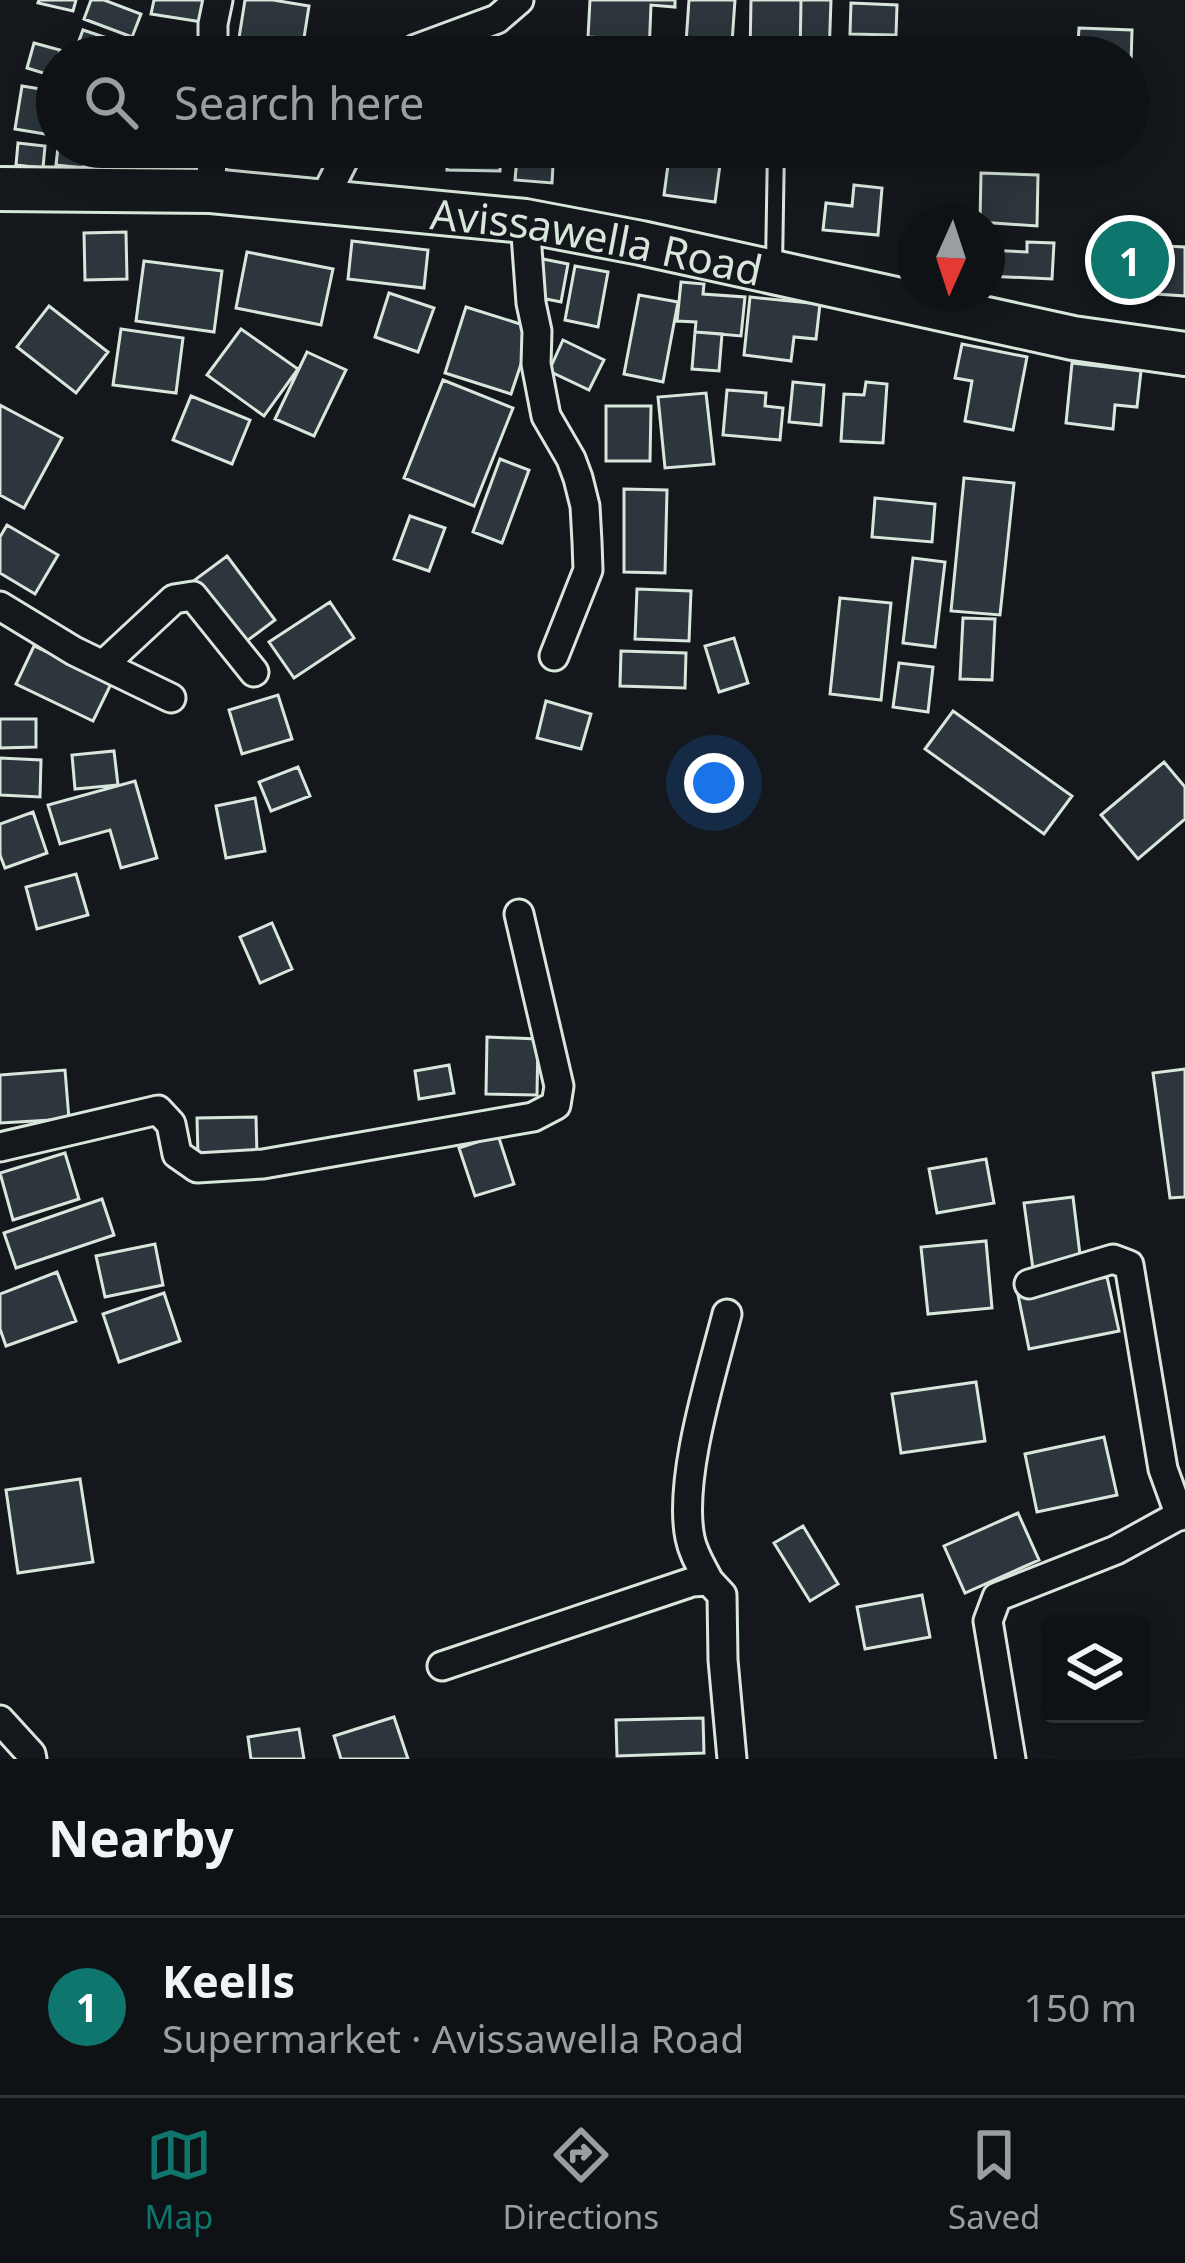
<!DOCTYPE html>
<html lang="en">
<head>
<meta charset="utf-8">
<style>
	:root { --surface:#0f1215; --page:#181b1e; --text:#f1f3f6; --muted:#9b9ea0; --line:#2f3234; --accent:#0f766e }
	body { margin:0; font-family:"Noto Sans",sans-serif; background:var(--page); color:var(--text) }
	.controls { position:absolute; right:36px; bottom:36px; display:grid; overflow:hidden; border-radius:12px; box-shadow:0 6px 30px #0003 }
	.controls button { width:108px; height:108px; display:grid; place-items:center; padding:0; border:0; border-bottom:3px solid var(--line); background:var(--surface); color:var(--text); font:60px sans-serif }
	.compass { position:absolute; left:897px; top:204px; width:108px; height:108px; border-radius:50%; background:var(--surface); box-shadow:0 6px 30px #0003; rotate:183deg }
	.you { position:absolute; left:714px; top:783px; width:42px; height:42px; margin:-30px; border:9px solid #fff; border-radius:50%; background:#1a73e8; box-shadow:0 0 0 18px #1a73e833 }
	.badge { display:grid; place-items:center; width:78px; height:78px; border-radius:50%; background:var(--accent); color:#fff; font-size:39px; font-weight:700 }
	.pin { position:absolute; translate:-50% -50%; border:6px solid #fff; box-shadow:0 3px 12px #0006 }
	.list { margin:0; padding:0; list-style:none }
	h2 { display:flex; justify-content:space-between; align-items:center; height:156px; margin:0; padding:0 48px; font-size:51px }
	h2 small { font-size:39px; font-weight:400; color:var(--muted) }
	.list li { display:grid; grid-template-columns:78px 1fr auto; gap:36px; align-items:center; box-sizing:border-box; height:180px; padding:0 48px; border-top:3px solid var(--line) }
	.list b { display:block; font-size:45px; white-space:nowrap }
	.list p { margin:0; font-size:39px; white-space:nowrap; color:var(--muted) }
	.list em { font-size:39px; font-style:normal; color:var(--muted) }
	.icon { flex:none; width:66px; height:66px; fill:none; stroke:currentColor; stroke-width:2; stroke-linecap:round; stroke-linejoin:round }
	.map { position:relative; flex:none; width:1185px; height:1759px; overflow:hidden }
	.search { position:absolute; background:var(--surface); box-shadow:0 6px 30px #0003; left:36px; right:36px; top:36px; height:132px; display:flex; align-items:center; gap:30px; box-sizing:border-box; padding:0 42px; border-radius:66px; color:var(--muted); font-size:45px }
	.sheet { height:336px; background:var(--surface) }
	nav { display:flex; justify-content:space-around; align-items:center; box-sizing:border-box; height:168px; border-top:3px solid var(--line); background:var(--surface); font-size:33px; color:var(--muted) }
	nav a { display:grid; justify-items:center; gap:6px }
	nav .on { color:var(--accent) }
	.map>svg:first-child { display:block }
	.building { fill:#2c363c; stroke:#d8e6dc; stroke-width:3 }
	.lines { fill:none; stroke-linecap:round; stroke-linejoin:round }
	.lane-casing { stroke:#d8e6dc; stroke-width:20 }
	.street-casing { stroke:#d8e6dc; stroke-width:33 }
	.primary-casing { stroke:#d8e6dc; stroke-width:48 }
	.lane { stroke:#14181c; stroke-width:14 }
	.street { stroke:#14181c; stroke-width:27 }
	.primary { stroke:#14181c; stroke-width:42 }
	.labels { text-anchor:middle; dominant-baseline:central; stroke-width:9; stroke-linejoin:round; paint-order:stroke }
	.street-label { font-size:42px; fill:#d8e6dc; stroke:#14181c }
</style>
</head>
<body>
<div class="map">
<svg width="1185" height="1759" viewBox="0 0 1185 1759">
	<rect width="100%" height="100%" fill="#14181c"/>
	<!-- building -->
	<path class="building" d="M39 0H76L73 11 38 3Z
		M91 0H104L141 14 132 37 84 19Z
		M154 0H205L202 22 151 14Z
		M245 0H273L309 6 301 57H236Z
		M590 0H675V7L651 5 649 54 620 52 621 39 588 37Z
		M689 0H735L731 57H685Z
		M751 0H801L800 57H750Z
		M801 0H831L829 57H800Z
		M851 3 897 5 896 35 850 34Z
		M1079 28 1132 30 1131 64H1128V57H1077Z
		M83 30 125 44 120 57H73Z
		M34 43 60 50 53 76 27 68Z
		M829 46 868 48 867 57H829Z
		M22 86 53 91 45 134 15 129Z
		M18 143 45 146 43 168 16 165Z
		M58 147H86L84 168 56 165Z
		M154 147H195L193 158 153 149Z
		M372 147H438L437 166 372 163Z
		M448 147H501L500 171 447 170Z
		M518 147H554L552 183 515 180Z
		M732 147H761V157L732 156Z
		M670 150 721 157 715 202 664 195Z
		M981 173 1038 175 1037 226 980 222Z
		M854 185 882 188 878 235 823 230 826 203 852 206Z
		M126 232 127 279 85 280 84 233Z
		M352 241 428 250 424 288 348 279Z
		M1101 241 1146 245 1142 290 1099 287Z
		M1027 242 1054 243 1052 279 987 276V250L1027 252Z
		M1146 245 1185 247V296L1142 293Z
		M247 252 333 269 321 325 236 308Z
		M543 259 568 264 561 302 536 297Z
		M144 261 222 271 214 332 136 321Z
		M575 266 608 272 598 327 565 320Z
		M681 282 704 284 703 294 745 297 741 336 695 332 696 322 677 321Z
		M389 293 434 308 418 352 375 337Z
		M639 295 678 302 663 382 624 374Z
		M750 297 820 304 816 339 794 337 791 361 744 355Z
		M49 306 108 352 76 393 17 347Z
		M466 307 533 328 511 394 445 373Z
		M121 329 183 338 176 393 113 385Z
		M241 329 298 369 264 416 207 375Z
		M695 332 722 334 719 371 692 369Z
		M563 340 604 360 589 390 549 371Z
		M962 344 1027 357 1013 430 965 421 972 381 955 378Z
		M307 352 346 370 314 436 275 419Z
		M1072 363 1141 371 1137 407 1115 405 1113 429 1066 423Z
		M443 380 513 408 474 506 404 478Z
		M793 382 824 385 821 425 789 422Z
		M866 382 887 384 883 443 841 441 844 394 864 395Z
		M727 390 766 393 765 406 783 408 780 440 723 435Z
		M706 393 714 464 665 468 658 397Z
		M191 396 250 420 232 464 173 440Z
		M0 405 62 438 24 508 0 495Z
		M606 406H651L650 461H606Z
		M500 459 529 470 502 543 473 532Z
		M964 478 1014 483 1000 615 951 611Z
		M624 489 667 490 665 573 624 572Z
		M875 498 935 504 932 542 872 537Z
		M410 516 445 528 429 571 394 559Z
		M7 525 58 555 35 594 0 573V537Z
		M227 556 275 620 240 646 192 582Z
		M913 558 945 562 935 647 903 643Z
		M637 589 691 591 689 641 635 639Z
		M840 598 891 603 881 700 830 694Z
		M330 602 354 638 294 678 269 642Z
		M963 618 995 619 992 680 960 679Z
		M734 638 748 683 719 692 705 646Z
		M34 646 112 682 93 721 16 684Z
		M621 651 686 653 685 688 620 686Z
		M899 663 933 667 928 712 893 707Z
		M278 695 292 739 242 754 229 710Z
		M546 701 591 714 581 749 537 738Z
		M953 711 1072 796 1044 834 925 749Z
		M0 719H36V747L0 748Z
		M114 751 118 785 75 789 72 755Z
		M0 758 41 760 40 797 0 795Z
		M1164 762 1185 787V819L1138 859 1101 815Z
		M298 767 310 796 271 811 259 782Z
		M135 781 157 858 121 868 110 830 60 844 48 805Z
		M255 798 265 851 226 858 216 806Z
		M33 812 47 853 5 868 0 855V824Z
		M76 874 88 915 37 929 26 887Z
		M272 923 292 969 260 983 240 937Z
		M487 1037 538 1039 537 1095 486 1094Z
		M449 1065 454 1093 419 1099 415 1071Z
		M1185 1069V1197L1170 1198 1153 1073Z
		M65 1070 69 1119 0 1123V1075Z
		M256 1117 257 1156H198L197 1118Z
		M498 1135 514 1184 475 1196 459 1148Z
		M65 1153 79 1199 13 1220 0 1173Z
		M986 1159 994 1203 937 1213 929 1169Z
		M1073 1197 1081 1263 1033 1269 1024 1203Z
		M102 1199 114 1235 16 1268 4 1233Z
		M986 1241 992 1308 928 1314 921 1247Z
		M155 1244 163 1285 105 1297 96 1256Z
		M57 1272 76 1321 6 1346 0 1329V1294Z
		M1107 1277 1119 1331 1029 1349 1018 1295Z
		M164 1293 180 1341 119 1362 103 1314Z
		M976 1382 985 1441 901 1453 892 1394Z
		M1104 1437 1117 1495 1037 1512 1025 1454Z
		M80 1479 93 1562 18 1573 6 1490Z
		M1018 1513 1039 1560 965 1593 944 1546Z
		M803 1526 838 1584 810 1601 774 1543Z
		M922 1595 930 1637 865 1649 857 1607Z
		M394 1717 408 1759H341L334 1736Z
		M703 1718 704 1753 617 1756 616 1720Z
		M299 1729 304 1759H251L248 1737Z"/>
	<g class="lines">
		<!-- lane casing -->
		<g class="lane-casing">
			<path id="lane" d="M774 266 776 147"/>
		</g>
		<!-- street casing -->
		<g class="street-casing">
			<path id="street" d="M213 57V24L218 0
				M406 57 416 49 497 19 519 0
				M211 191 212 147
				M323 201 350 147
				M525 221 531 303 537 331 536 364 546 416 571 459 578 478 585 506 587 542 588 570 554 656
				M0 606 74 651 171 698
				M103 665 174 599 193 596 254 672
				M0 1147 158 1110 171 1124 177 1154 197 1168 263 1164 533 1117 556 1105 559 1086 519 914
				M1029 1284 1113 1259 1129 1265 1163 1469 1180 1516
				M709 1581C702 1567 693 1554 690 1538 678 1479 712 1373 727 1314
				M442 1666 692 1582 709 1581 722 1595 723 1660 732 1759
				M0 1720 31 1754 32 1759
				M1011 1759 988 1621 997 1597 1116 1550 1185 1512"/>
		</g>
		<!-- primary casing -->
		<g class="primary-casing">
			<g id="primary">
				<path id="s1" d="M0 189 211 191 525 221 641 243 1073 338 1185 354"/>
			</g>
		</g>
		<!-- lane -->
		<use href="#lane" class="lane"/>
		<!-- street -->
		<use href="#street" class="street"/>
		<!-- primary -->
		<use href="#primary" class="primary"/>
	</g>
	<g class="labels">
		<!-- street labels -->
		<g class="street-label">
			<text stroke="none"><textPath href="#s1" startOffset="600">Avissawella Road</textPath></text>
		</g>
	</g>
</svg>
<div class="controls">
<button><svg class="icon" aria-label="layers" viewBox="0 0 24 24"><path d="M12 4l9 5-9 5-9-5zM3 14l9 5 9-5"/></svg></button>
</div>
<svg class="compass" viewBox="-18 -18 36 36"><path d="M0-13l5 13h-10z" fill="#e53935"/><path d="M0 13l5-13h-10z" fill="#9b9ea0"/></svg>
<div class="you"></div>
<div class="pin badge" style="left:1130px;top:260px">1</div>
<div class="search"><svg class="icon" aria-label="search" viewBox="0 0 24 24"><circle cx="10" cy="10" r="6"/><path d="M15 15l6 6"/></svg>Search here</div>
</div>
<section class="sheet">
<h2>Nearby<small></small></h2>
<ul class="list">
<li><span class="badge">1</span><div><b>Keells</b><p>Supermarket · Avissawella Road</p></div><em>150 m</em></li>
</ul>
</section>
<nav>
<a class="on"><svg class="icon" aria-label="map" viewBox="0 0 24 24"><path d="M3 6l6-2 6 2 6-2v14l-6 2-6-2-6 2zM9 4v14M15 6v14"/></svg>Map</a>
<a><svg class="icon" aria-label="directions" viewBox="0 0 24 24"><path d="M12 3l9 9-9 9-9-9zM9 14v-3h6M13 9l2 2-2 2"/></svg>Directions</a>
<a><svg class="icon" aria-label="saved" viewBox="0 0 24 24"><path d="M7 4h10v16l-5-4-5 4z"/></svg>Saved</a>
</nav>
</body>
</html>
